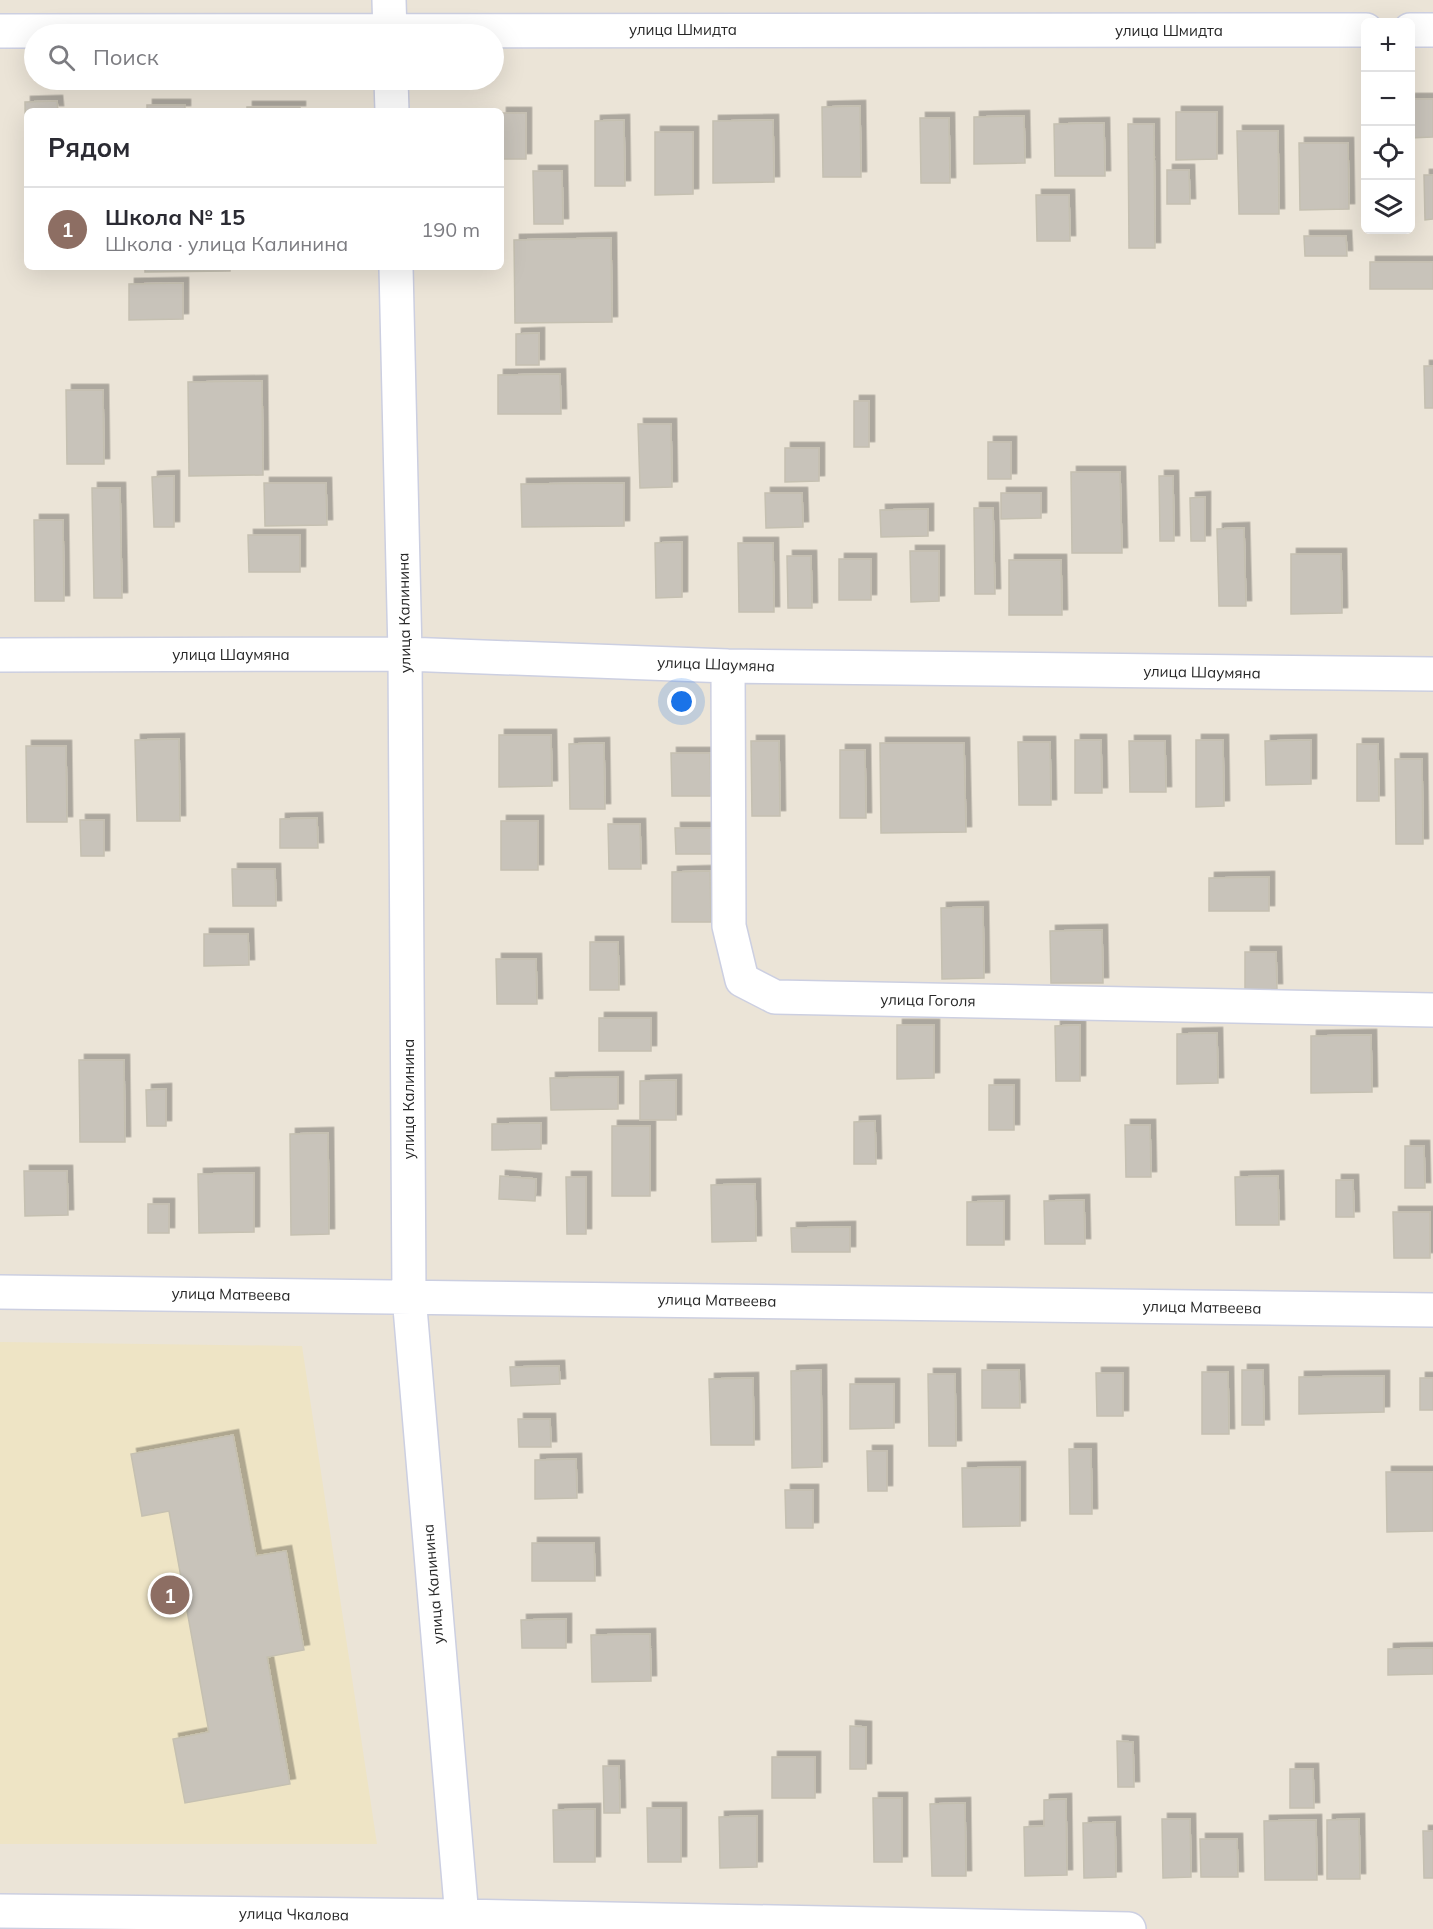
<!DOCTYPE html>
<html lang="ru">
<head>
<meta charset="utf-8">
<style>
	:root { --surface:#fff; --page:#f7f7f7; --text:#2b2b33; --muted:#7c7c81; --line:#e1e1e2; --accent:#3046ff }
	body { margin:0; font-family:Mulish,sans-serif; background:var(--page); color:var(--text) }
	.controls { position:absolute; right:18px; top:18px; display:grid; overflow:hidden; border-radius:9px; box-shadow:0 6px 24px #0002 }
	.controls button { width:54px; height:54px; display:grid; place-items:center; padding:0; border:0; border-bottom:2px solid var(--line); background:var(--surface); color:var(--text); font:30px sans-serif }
	.you { position:absolute; left:682px; top:702px; width:21px; height:21px; margin:-15px; border:4px solid #fff; border-radius:50%; background:#1a73e8; box-shadow:0 0 0 9px #1a73e833 }
	.badge { display:grid; place-items:center; width:39px; height:39px; border-radius:50%; background:var(--accent); color:#fff; font-size:20px; font-weight:700 }
	.pin { position:absolute; translate:-50% -50%; border:3px solid #fff; box-shadow:0 2px 6px #0006 }
	.list { margin:0; padding:0; list-style:none }
	h2 { display:flex; justify-content:space-between; align-items:center; height:78px; margin:0; padding:0 24px; font-size:26px }
	h2 small { font-size:20px; font-weight:400; color:var(--muted) }
	.list li { display:grid; grid-template-columns:39px 1fr auto; gap:18px; align-items:center; box-sizing:border-box; height:84px; padding:0 24px; border-top:2px solid var(--line) }
	.list b { display:block; font-size:22px; white-space:nowrap }
	.list p { margin:0; font-size:20px; white-space:nowrap; color:var(--muted) }
	.list em { font-size:20px; font-style:normal; color:var(--muted) }
	.icon { flex:none; width:33px; height:33px; fill:none; stroke:currentColor; stroke-width:2; stroke-linecap:round; stroke-linejoin:round }
	.map { position:relative; flex:none; width:1433px; height:1929px; overflow:hidden }
	.search { position:absolute; background:var(--surface); box-shadow:0 6px 24px #0002; left:24px; top:24px; width:480px; height:66px; display:flex; align-items:center; gap:15px; box-sizing:border-box; padding:0 21px; border-radius:33px; color:var(--muted); font-size:22px }
	.panel { position:absolute; background:var(--surface); box-shadow:0 6px 24px #0002; left:24px; top:108px; width:480px; height:162px; border-radius:9px }
	.map>svg:first-child { display:block }
	.education { fill:#eee4c5 }
	.building { fill:#c8c3ba; stroke:#c5c0b1; stroke-width:1.5; filter:url(#shadow) }
	.lines { fill:none; stroke-linecap:round; stroke-linejoin:round }
	.street-casing { stroke:#cccfe1; stroke-width:36 }
	.secondary-casing { stroke:#cccfe1; stroke-width:36 }
	.street { stroke:#fff; stroke-width:33 }
	.secondary { stroke:#fff; stroke-width:33 }
	.labels { text-anchor:middle; dominant-baseline:central; stroke-width:4.5; stroke-linejoin:round; paint-order:stroke }
	.street-label { font-size:15px; fill:#272727; stroke:#fff }
</style>
</head>
<body>
<div class="map">
<svg width="1433" height="1929" viewBox="0 0 1433 1929">
	<defs>
		<filter id="shadow"><feDropShadow dx="5.5" dy="-5.5" stdDeviation="0" flood-color="#0004"/></filter>
	</defs>
	<rect width="100%" height="100%" fill="#ebe4d7"/>
	<!-- education -->
	<path class="education" d="M0 1342 302 1346 377 1844H0Z"/>
	<!-- building -->
	<path class="building" d="M1410 99H1433V137L1410 138Z
		M57 101 58 111H27L26 184 25 102Z
		M147 105H185V111H147Z
		M860 106 861 177H823L822 107Z
		M247 107H300V111H247Z
		M1176 112H1217V159L1176 160Z
		M501 113H526V159H501Z
		M1024 116 1025 163 974 164V117Z
		M920 118H949L950 183H921Z
		M624 120 625 186H595V121Z
		M773 120 774 182 713 183V121Z
		M1104 123 1105 176H1055L1054 124Z
		M1128 124H1154L1155 248H1129Z
		M1237 131H1278L1279 214H1239Z
		M655 132H693V194L655 195Z
		M1299 143H1348L1349 209 1300 210Z
		M1167 170H1189L1190 204H1167Z
		M533 171H562L563 224H534Z
		M1424 175H1433V219L1425 220Z
		M1036 195H1069L1070 241H1037Z
		M1304 236H1346L1347 256H1305Z
		M611 238 612 322 515 323 514 240Z
		M1370 262H1433V289H1370Z
		M145 267H230V271L145 272Z
		M183 283V319L129 320V284Z
		M539 333V365H516V334Z
		M1424 366H1433V408H1425Z
		M560 374 561 414H498V375Z
		M262 381 263 475 189 476 188 382Z
		M66 390H103L104 464H67Z
		M854 401H869V447H854Z
		M638 424H671L672 487 640 488Z
		M988 442H1011V479H988Z
		M785 448H819V481L785 482Z
		M1071 472H1120L1122 553H1072Z
		M174 476V527H154L152 477Z
		M1159 476H1173L1174 541H1160Z
		M264 483H326L327 525 265 526Z
		M624 483V526L522 527 521 484Z
		M92 488H120L122 598H94Z
		M765 493H802L803 527 766 528Z
		M1001 493H1041V518L1001 519Z
		M1205 497V541H1191L1190 498Z
		M974 508H993L995 594H975Z
		M928 509V536L881 537 880 510Z
		M34 520H63L64 601H35Z
		M1244 528 1246 606H1219L1217 529Z
		M248 535H300V572H249Z
		M682 542V597L656 598 655 543Z
		M738 543H773L774 612H739Z
		M910 551H939V601L911 602Z
		M1291 554H1341L1342 613 1291 614Z
		M787 556H811L812 608H788Z
		M839 559H871V600H839Z
		M1009 560H1061L1062 615H1009Z
		M499 735H551L552 786 499 787Z
		M179 739 180 821H137L135 740Z
		M1075 740H1101L1102 793H1075Z
		M1196 740H1223L1224 806 1196 807Z
		M1311 740V784L1266 785 1265 741Z
		M751 741H779L780 816H752Z
		M1129 741H1165L1166 792H1130Z
		M1018 742H1050L1051 805H1019Z
		M604 743 605 809H570L569 744Z
		M880 743H964L966 832 881 833Z
		M1357 744H1378L1379 801H1357Z
		M26 746H66L67 822H27Z
		M840 750H865L866 818H840Z
		M671 753H710L711 796H672Z
		M1395 759H1422L1423 844H1396Z
		M317 818 318 848H280V819Z
		M80 820H104V856H81Z
		M501 821H538V870H501Z
		M608 824H640L641 869H609Z
		M675 828H715V854H676Z
		M232 869H275L276 906H233Z
		M710 871 711 922H672V872Z
		M1269 877V911H1209V878Z
		M983 907 984 978 942 979 941 908Z
		M1102 930 1103 983H1051L1050 931Z
		M204 934H248L249 965 204 966Z
		M590 942H618L619 990H590Z
		M1245 952H1276L1277 989H1245Z
		M496 959H536L537 1004H497Z
		M599 1018H651V1051H599Z
		M897 1025H934V1078L897 1079Z
		M1080 1025V1081H1056L1055 1026Z
		M1217 1033 1218 1083 1177 1084V1034Z
		M1371 1035 1372 1092 1311 1093V1036Z
		M79 1060H124L125 1142H80Z
		M618 1077V1109L551 1110 550 1078Z
		M676 1080V1120H640V1081Z
		M989 1085H1014V1130H989Z
		M166 1089V1126H147L146 1090Z
		M875 1121 876 1164H854V1122Z
		M541 1123V1149L492 1150V1124Z
		M1125 1125H1150L1151 1177H1126Z
		M612 1126H650V1196H612Z
		M328 1133 329 1234 291 1235 290 1134Z
		M1405 1146H1424L1425 1188H1405Z
		M24 1171H67L68 1215 25 1216Z
		M254 1173V1232L199 1233 198 1174Z
		M500 1176 536 1179 535 1201 499 1199Z
		M1278 1176 1279 1225H1236L1235 1177Z
		M566 1177H586V1234H567Z
		M1336 1180H1353L1354 1217H1336Z
		M755 1184 756 1241 712 1242 711 1185Z
		M1084 1200 1085 1244H1045L1044 1201Z
		M1004 1201V1245H967V1202Z
		M148 1204H169V1233H148Z
		M1393 1212H1430V1258H1394Z
		M850 1227V1252H792L791 1228Z
		M559 1366 560 1384 511 1386 510 1367Z
		M821 1370 822 1467 792 1468 791 1371Z
		M982 1370H1019L1020 1408H982Z
		M1242 1370H1263L1264 1425H1242Z
		M1202 1372H1228L1229 1434H1202Z
		M1096 1373H1123V1416H1097Z
		M928 1374H955L956 1446H929Z
		M1384 1376V1412L1299 1414V1377Z
		M753 1378 754 1445H711L709 1379Z
		M1420 1378H1433V1410H1420Z
		M850 1384H894V1428L850 1429Z
		M518 1419H550L551 1447H519Z
		M233 1435 256 1556 286 1551 304 1650 267 1657 290 1784 185 1803 173 1739 209 1732 169 1511 142 1516 131 1454Z
		M1069 1449H1091L1092 1514H1070Z
		M867 1451H887V1491H868Z
		M576 1459 577 1498 535 1499V1460Z
		M1020 1467V1526L963 1527 962 1468Z
		M1386 1472H1433V1531L1387 1532Z
		M785 1490H813V1528H786Z
		M532 1543H594L595 1581H532Z
		M566 1619V1648H522L521 1620Z
		M650 1634 651 1681 592 1682 591 1635Z
		M1433 1648V1674L1388 1675V1649Z
		M850 1726 866 1727V1769H850Z
		M1117 1741 1133 1742 1134 1787H1118Z
		M772 1757H815V1798H772Z
		M603 1766H619L620 1813H604Z
		M1290 1769H1313L1314 1808H1290Z
		M873 1798H902V1862H874Z
		M1066 1799 1067 1875 1025 1876 1024 1827 1044 1826V1800Z
		M965 1803 966 1876H932L930 1804Z
		M647 1808H681V1862H648Z
		M595 1809V1862H554L553 1810Z
		M757 1816V1867L720 1868 719 1817Z
		M1162 1819H1190L1191 1877 1163 1878Z
		M1359 1819 1360 1879H1327V1820Z
		M1316 1820 1317 1880H1265L1264 1821Z
		M1115 1822 1116 1877 1084 1878 1083 1823Z
		M1423 1831H1433V1878H1424Z
		M1200 1839H1237L1238 1877H1201Z"/>
	<g class="lines">
		<!-- street casing -->
		<g class="street-casing">
			<path id="street" d="M389 0 390 34
				M391 80 392 111
				M396 267 405 654 409 1296 463 1929
				M0 655 405 654 728 666 1433 674
				M728 666 729 926 742 980 775 997 1433 1010
				M0 1292 1433 1310
				M0 1911 461 1916 1129 1929"/>
		</g>
		<!-- secondary casing -->
		<g class="secondary-casing">
			<path id="secondary" d="M1410 30H1433
				M0 31 1366 30"/>
		</g>
		<!-- street -->
		<use href="#street" class="street"/>
		<!-- secondary -->
		<use href="#secondary" class="secondary"/>
	</g>
	<g class="labels">
		<!-- street labels -->
		<g class="street-label">
			<text x="683" y="29">улица Шмидта</text>
			<text x="1169" y="30">улица Шмидта</text>
			<text transform="translate(404 613) rotate(-91)">улица Калинина</text>
			<text x="231" y="654">улица Шаумяна</text>
			<text transform="translate(716 664) rotate(2)">улица Шаумяна</text>
			<text transform="translate(1202 672) rotate(1)">улица Шаумяна</text>
			<text transform="translate(928 1000) rotate(1)">улица Гоголя</text>
			<text transform="translate(408 1099) rotate(-90)">улица Калинина</text>
			<text transform="translate(231 1294) rotate(1)">улица Матвеева</text>
			<text transform="translate(717 1300) rotate(1)">улица Матвеева</text>
			<text transform="translate(1202 1307) rotate(1)">улица Матвеева</text>
			<text transform="translate(433 1584) rotate(-95)">улица Калинина</text>
			<text transform="translate(294 1914) rotate(1)">улица Чкалова</text>
		</g>
	</g>
</svg>
<div class="controls">
<button>+</button>
<button>−</button>
<button><svg class="icon" aria-label="locate" viewBox="0 0 24 24"><circle cx="12" cy="12" r="6"/><path d="M12 2v4M12 18v4M2 12h4M18 12h4"/></svg></button>
<button><svg class="icon" aria-label="layers" viewBox="0 0 24 24"><path d="M12 4l9 5-9 5-9-5zM3 14l9 5 9-5"/></svg></button>
</div>
<div class="you"></div>
<div class="pin badge" style="left:170px;top:1595px;background:#8d6e63">1</div>
<div class="search"><svg class="icon" aria-label="search" viewBox="0 0 24 24"><circle cx="10" cy="10" r="6"/><path d="M15 15l6 6"/></svg>Поиск</div>
<section class="panel">
<h2>Рядом<small></small></h2>
<ul class="list">
<li><span class="badge" style="background:#8d6e63">1</span><div><b>Школа № 15</b><p>Школа · улица Калинина</p></div><em>190 m</em></li>
</ul>
</section>
</div>
</body>
</html>
